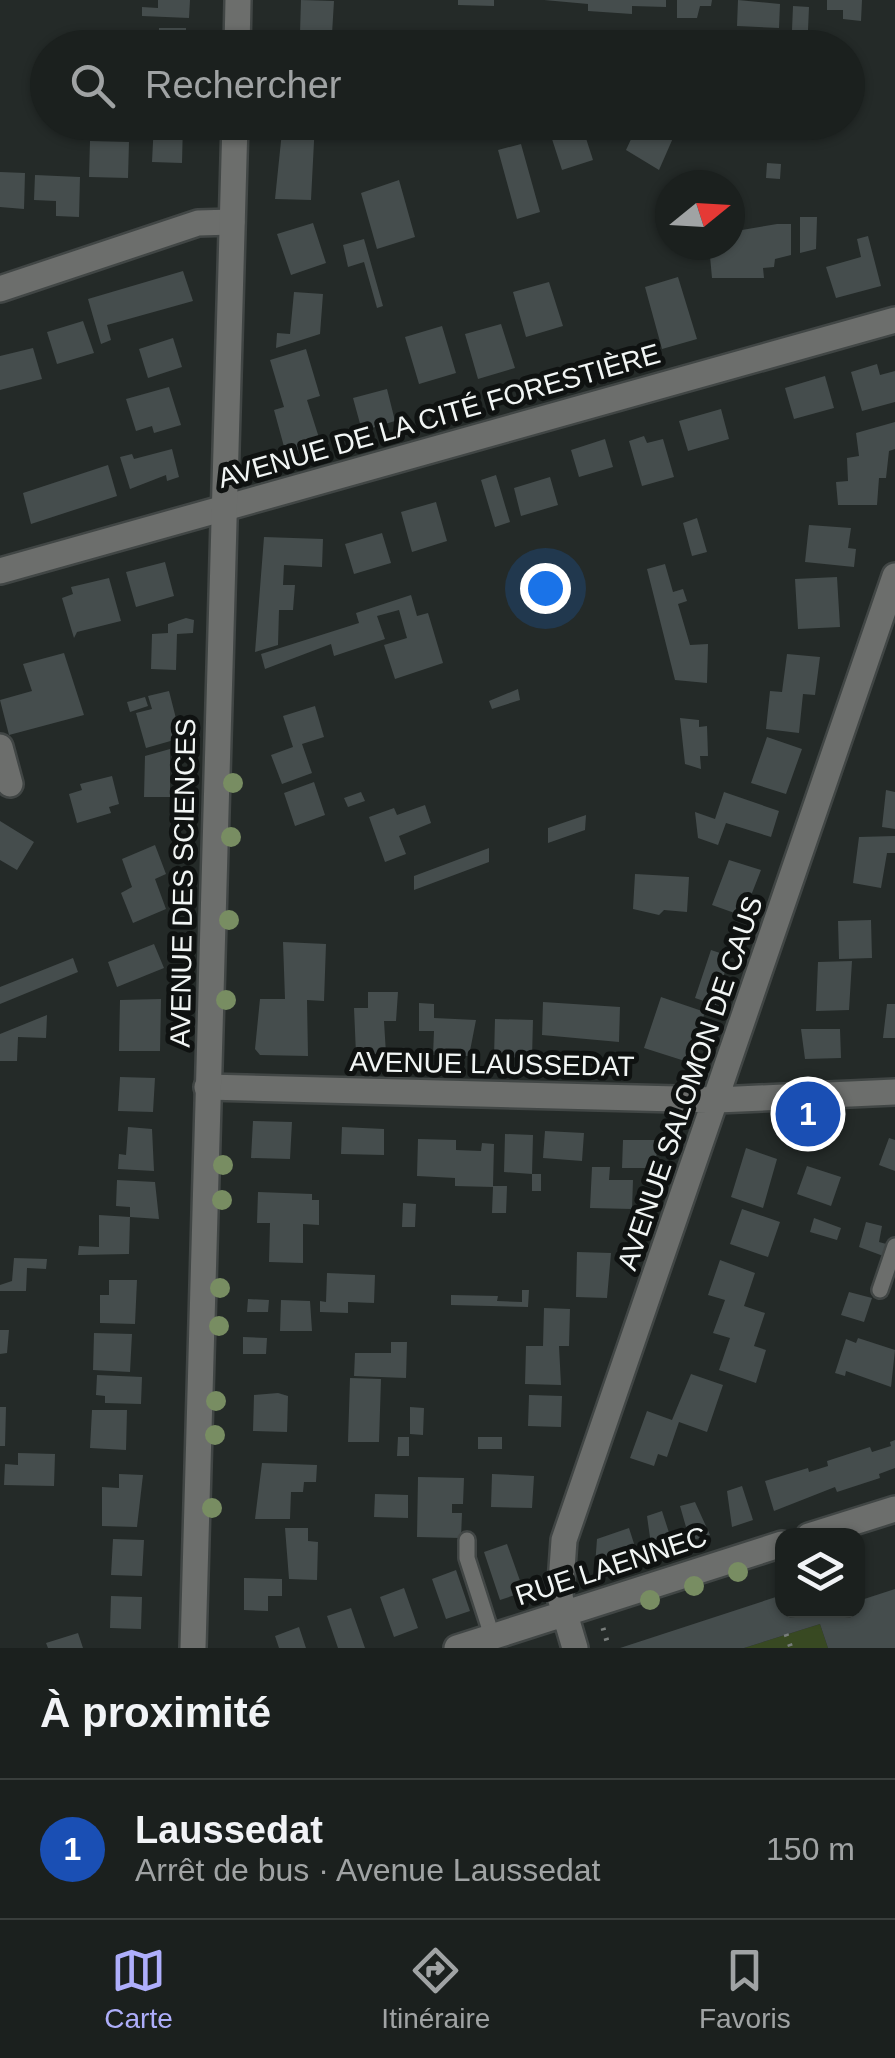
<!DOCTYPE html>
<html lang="fr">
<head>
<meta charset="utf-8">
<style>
	:root { --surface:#1b201e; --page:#242827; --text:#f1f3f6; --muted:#a0a3a4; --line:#393e3c; --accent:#aeaefb }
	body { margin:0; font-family:Helvetica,sans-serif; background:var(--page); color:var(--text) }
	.controls { position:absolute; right:30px; bottom:30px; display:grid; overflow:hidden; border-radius:20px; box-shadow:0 2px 8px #0004 }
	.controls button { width:90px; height:90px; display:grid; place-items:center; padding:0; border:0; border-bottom:2px solid var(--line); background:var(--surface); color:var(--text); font:50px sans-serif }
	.compass { position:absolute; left:655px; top:170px; width:90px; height:90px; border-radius:50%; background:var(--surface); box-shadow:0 2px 8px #0004; rotate:72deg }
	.you { position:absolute; left:545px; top:588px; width:35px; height:35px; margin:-25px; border:8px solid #fff; border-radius:50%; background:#1a73e8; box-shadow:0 0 0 15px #1a73e833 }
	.badge { display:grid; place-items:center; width:65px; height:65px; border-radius:50%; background:var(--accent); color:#fff; font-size:32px; font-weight:700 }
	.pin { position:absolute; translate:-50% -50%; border:5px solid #fff; box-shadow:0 2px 10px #0006 }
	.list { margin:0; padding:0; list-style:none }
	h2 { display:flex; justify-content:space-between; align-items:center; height:130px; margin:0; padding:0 40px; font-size:42px }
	h2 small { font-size:32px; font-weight:400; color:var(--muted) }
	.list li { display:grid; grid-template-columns:65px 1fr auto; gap:30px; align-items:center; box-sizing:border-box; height:140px; padding:0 40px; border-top:2px solid var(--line) }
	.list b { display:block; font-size:38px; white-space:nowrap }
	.list p { margin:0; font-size:32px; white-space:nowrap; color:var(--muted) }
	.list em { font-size:32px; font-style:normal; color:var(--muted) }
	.icon { flex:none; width:55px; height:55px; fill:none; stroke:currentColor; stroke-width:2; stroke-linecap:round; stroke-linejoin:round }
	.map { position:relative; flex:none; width:895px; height:1648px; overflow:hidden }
	.search { position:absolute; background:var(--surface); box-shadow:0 2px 8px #0004; left:30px; right:30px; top:30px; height:110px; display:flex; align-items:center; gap:25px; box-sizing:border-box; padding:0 35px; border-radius:55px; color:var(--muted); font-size:38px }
	.sheet { height:270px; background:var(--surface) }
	nav { display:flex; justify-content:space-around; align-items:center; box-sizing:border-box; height:140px; border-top:2px solid var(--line); background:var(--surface); font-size:28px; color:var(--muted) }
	nav a { display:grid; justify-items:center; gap:5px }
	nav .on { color:var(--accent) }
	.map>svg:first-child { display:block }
	.green { fill:#384922 }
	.building { fill:#454d4d }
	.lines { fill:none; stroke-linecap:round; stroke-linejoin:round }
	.service-casing { stroke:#414645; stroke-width:20 }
	.minor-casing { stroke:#414645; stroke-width:30 }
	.tertiary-casing { stroke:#414645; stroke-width:30 }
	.path { stroke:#787d7b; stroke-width:5; stroke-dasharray:2.5 8; stroke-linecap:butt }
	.service { stroke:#6c6e6c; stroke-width:15 }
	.minor { stroke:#6c6e6c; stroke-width:25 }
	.tertiary { stroke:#6c6e6c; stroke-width:25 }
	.tree { fill:#788d62 }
	.labels { text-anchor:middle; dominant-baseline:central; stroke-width:10; stroke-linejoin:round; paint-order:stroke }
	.street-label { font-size:28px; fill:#f1f5f4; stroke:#0f1211 }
</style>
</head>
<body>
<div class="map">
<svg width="895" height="1648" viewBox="0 0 895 1648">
	<rect width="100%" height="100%" fill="#242a28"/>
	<!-- green -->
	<path class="green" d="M820 1624 828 1648H744Z"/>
	<!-- building -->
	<path class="building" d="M158 0H190L189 18 142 16V7L158 8Z
		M301 0 334 1 332 34 300 33Z
		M458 0H494V6L458 5Z
		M544 0H666V7L632 6V14L588 11V4Z
		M677 0H712L711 6H700L697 18H677Z
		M738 0 780 4 779 28 737 26Z
		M827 0H862L861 21 843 19V10H827Z
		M793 6 809 7 808 30H792Z
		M159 28H186V48H159Z
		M154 122H183L182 163 152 162Z
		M283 122H315L311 200 275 199Z
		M639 122 673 138 659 170 626 150Z
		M583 129 593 160 562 170 552 139Z
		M90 141 129 142 128 178 89 177Z
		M521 144 540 212 517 219 498 150Z
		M767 163 781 164 780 179 766 178Z
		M0 172 25 173 24 209 0 207Z
		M35 175 80 177 79 217 56 216V201L34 200Z
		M399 180 415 237 377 249 361 193Z
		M800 217H817L816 249 800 253Z
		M313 223 326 263 291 275 277 234Z
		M777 224H791V255L775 259 774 267 763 268 764 278H712L709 245H730V232Z
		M868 236 881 286 836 298 826 267 861 257 857 239Z
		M364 239 383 306 377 308 364 262 348 267 343 245Z
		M183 271 193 301 107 325 111 340 101 344 88 299Z
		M678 277 697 339 662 349 645 287Z
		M549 282 563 326 526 337 513 292Z
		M294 292 323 294 320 334 276 348 277 333 290 334Z
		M83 321 94 353 57 364 47 332Z
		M501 324 515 368 478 379 465 334Z
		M442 326 456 373 419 384 405 337Z
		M173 338 182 367 148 378 139 349Z
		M33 348 42 379 0 390V356Z
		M306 349 320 396 307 400 321 444 286 454 274 410 284 407 270 360Z
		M877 364 880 375 895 371V402L862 411 851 372Z
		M825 376 834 408 794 419 785 388Z
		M169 387 181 425 154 433 152 426 136 431 126 399Z
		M387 389 395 421 362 431 353 398Z
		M721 409 729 439 688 451 679 421Z
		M895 422V449L889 451 886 478H879L877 505H838L836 482 848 481 847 458 859 456 856 433Z
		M644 436 647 443 663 439 674 477 642 486 629 441Z
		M605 439 613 467 579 477 571 450Z
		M172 449 179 477 167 481 166 475 130 489 120 457 132 454 134 459Z
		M108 465 117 496 31 524 23 493Z
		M496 475 510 522 495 527 481 480Z
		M550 477 558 505 521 516 514 488Z
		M436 502 447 541 412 552 401 512Z
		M697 518 707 552 692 556 683 523Z
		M809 525 851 528 848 548 856 549 854 567 805 562Z
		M382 533 391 563 354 574 345 544Z
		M264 537 323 539 322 567 284 565 283 585H295L293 610H279L278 645 255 652Z
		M165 562 174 596 136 607 126 572Z
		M665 564 673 592 683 589 687 601 678 604 690 645 708 644 707 683 675 680 647 569Z
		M837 577 840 627 798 629 795 579Z
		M109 578 121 621 77 632 74 638 62 598 73 594 71 587Z
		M411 595 417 616 428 613 443 663 395 679 384 645 407 638 399 610 377 616 385 639 334 656 331 644 265 669 261 654 359 623 356 613Z
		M186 618 194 620 193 633 177 634 176 670 151 669 152 634 168 633V624Z
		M64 653 84 715 9 735 0 700 32 691 23 664Z
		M787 654 820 657 815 695 803 694 799 733 766 729 770 691 782 692Z
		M518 689 520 700 492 709 489 701Z
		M169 691 181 738 146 748 136 713 152 709 148 696Z
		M145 697 148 706 130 712 127 702Z
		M315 706 324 737 302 744 312 773 282 784 271 755 293 747 283 716Z
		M680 718 699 720V727L707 726 708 756H700L701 769 685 764Z
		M767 737 802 749 786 794 751 783Z
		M170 749V797H144L145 756Z
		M112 776 119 804 109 807 111 813 77 823 69 794 82 790 80 784Z
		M314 782 325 815 295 826 284 793Z
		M886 790 895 792V829L882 827Z
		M361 792 365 801 348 807 344 798Z
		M724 792 779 811 771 837 726 823 718 845 698 838 695 812 715 819Z
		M425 805 431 823 399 836 406 854 385 862 369 817 394 808 397 815Z
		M586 815 585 830 548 843V828Z
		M0 821 34 842 17 870 0 860Z
		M895 836V853H887L881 888 853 883 859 837Z
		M155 845 166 874 155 879 166 909 133 923 121 893 132 887 122 859Z
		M489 848V862L414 890V876Z
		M729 860 761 870 743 916 712 905Z
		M635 874 689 877 687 912 664 910 659 915 633 909Z
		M871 920 872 958 839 959 838 921Z
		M283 942 326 944 324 1001 307 1000 308 1056 260 1055 255 1049 260 999H285Z
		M154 944 164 968 117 987 108 962Z
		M711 950 729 956 716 1005 695 998Z
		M73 958 78 972 0 1004V987Z
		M852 961 849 1010 816 1011 818 962Z
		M368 992H398L396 1021H384L386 1054H356L354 1008H368Z
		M661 997 705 1012 688 1062 644 1048Z
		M161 999 160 1051H119L120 1000Z
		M543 1002 620 1007 619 1042 542 1035Z
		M419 1003 434 1004V1018L476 1020 469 1056 433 1055 434 1031H419Z
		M887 1004H895V1038H883Z
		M47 1015 46 1038 18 1037 17 1061H0V1034Z
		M495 1019 533 1020 532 1058 494 1057Z
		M801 1029H840L841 1058 805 1059Z
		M120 1077 155 1078 153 1112 118 1111Z
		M253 1121 292 1122 290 1159 251 1158Z
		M128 1127 152 1129 154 1171 118 1169 119 1154 126 1155Z
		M342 1127 384 1129V1155L341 1154Z
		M545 1131 584 1133 582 1161 543 1158Z
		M505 1134 533 1135 532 1174H541V1191H532V1174L504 1172Z
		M889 1138 895 1140V1171L879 1165Z
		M418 1139 456 1140V1150L481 1151 482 1143 494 1144 493 1186H507L506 1213H492L493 1187 455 1186V1178L417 1176Z
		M623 1140H657L656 1168H622Z
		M746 1148 777 1159 763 1208 731 1197Z
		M807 1166 841 1177 831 1206 797 1194Z
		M592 1167H610L609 1180H633L632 1209 590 1208Z
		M117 1180 155 1182 159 1219 130 1217V1207L116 1206Z
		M258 1192 312 1194V1200H319V1225L303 1224V1263L269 1262 270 1223H257Z
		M403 1203 416 1204 415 1227H402Z
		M742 1209 780 1222 768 1257 730 1244Z
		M99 1215 130 1217 129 1254 78 1255 79 1246 99 1247Z
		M814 1218 841 1228 837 1240 810 1232Z
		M866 1222 882 1226 879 1242 890 1245 886 1257 859 1247Z
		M577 1252 611 1253 607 1298 576 1297Z
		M14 1258 47 1259 46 1269 27 1268 26 1291H0V1285L12 1281Z
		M720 1260 755 1273 744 1306 765 1313 754 1346 766 1350 756 1383 719 1370 730 1338 713 1333 725 1300 708 1295Z
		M327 1273 375 1275 374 1303 348 1302V1313L320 1312V1301L326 1302Z
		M109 1280H137L135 1324 100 1323V1295H109Z
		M522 1290H529L528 1307 451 1305V1295L498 1296 497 1301 522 1302Z
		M849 1292 872 1298 864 1322 841 1315Z
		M248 1299 269 1300 268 1312H247Z
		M281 1300 310 1301 312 1331H280Z
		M544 1308 570 1309 569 1346H559L561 1385 525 1384 526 1346H543Z
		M0 1330H9L7 1353 0 1354Z
		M94 1333 132 1334 130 1372 93 1370Z
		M243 1337 267 1338 266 1354H243Z
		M858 1338 895 1350 891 1387 846 1371 845 1376 835 1373 846 1339 856 1343Z
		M391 1342H407L406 1378 354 1376 355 1353H391Z
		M691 1374 723 1385 707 1432 679 1422 667 1457 658 1454 654 1466 630 1458 647 1411 672 1420Z
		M97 1375 142 1377 141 1404 105 1403V1396L96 1395Z
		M350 1378 381 1379 379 1442H348Z
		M278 1393 288 1396 287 1432 253 1431 254 1395Z
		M529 1395 562 1396 561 1427 528 1426Z
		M0 1407H6L5 1446H0Z
		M410 1407 424 1408 423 1435 410 1434Z
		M92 1410H127L126 1450 90 1448Z
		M398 1437H409V1456H397Z
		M478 1437H502V1449H478Z
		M895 1440V1468L879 1474 880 1478 837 1492 835 1487 774 1511 765 1481 808 1468 809 1472 828 1466 827 1461 870 1447 872 1452 891 1446 890 1442Z
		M18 1453 55 1454 54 1486 4 1485 5 1464 18 1465Z
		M262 1463 317 1465 316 1482H304L303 1492H291L290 1519H255Z
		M119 1474 143 1475 137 1527 102 1526V1487L119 1488Z
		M492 1474 534 1476 532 1508 491 1507Z
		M418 1477 464 1478 463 1504H452V1513H462L461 1538 417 1537Z
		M742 1486 753 1520 732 1527 727 1491Z
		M375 1494 408 1495V1518L374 1517Z
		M695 1502 710 1535 690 1541 680 1506Z
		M662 1511 673 1545 652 1552 647 1516Z
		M285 1528H308V1541L318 1542 317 1580 289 1579Z
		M629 1528 637 1553 595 1566 597 1539Z
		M113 1539 144 1540 142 1576 111 1575Z
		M507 1544 524 1592 500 1600 484 1552Z
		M456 1570 470 1611 446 1619 432 1579Z
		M244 1578 282 1579V1596H268V1611L244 1610Z
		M404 1588 418 1628 394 1637 380 1597Z
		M895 1589V1648H828L820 1624 744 1648H620L782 1595V1610L817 1614 858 1610V1601Z
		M111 1596 142 1597 141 1629 110 1628Z
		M351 1608 365 1648H338L327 1616Z
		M299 1627 306 1648H279L275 1636Z
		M78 1633 83 1648H48L46 1643Z"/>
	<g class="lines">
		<!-- service casing -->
		<g class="service-casing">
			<path id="service" d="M880 1290 895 1246
				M467 1540V1558L492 1636"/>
		</g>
		<!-- minor casing -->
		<g class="minor-casing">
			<path id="minor" d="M0 289 198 223 232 222
				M0 571 895 320
				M0 747 10 784
				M207 1087 717 1100 895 1092
				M809 1536 895 1509
				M457 1648 782 1544
				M575 1648 560 1597 564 1540 895 576"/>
		</g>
		<!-- tertiary casing -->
		<g class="tertiary-casing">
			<path id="tertiary" d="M237 48 238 0
				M193 1648 235 122"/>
		</g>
		<!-- path -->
		<path class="path" d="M603 1628 609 1648
			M786 1634 791 1648"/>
		<!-- service -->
		<use href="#service" class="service"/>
		<!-- minor -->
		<use href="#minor" class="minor"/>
		<!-- tertiary -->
		<use href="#tertiary" class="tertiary"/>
	</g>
	<!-- trees -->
	<g class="tree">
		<circle cx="233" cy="783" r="10"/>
		<circle cx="231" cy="837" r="10"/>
		<circle cx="229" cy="920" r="10"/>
		<circle cx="226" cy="1000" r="10"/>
		<circle cx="223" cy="1165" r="10"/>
		<circle cx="222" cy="1200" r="10"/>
		<circle cx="220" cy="1288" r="10"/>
		<circle cx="219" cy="1326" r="10"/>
		<circle cx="216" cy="1401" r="10"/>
		<circle cx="215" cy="1435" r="10"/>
		<circle cx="212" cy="1508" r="10"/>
		<circle cx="738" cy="1572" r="10"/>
		<circle cx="694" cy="1586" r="10"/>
		<circle cx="650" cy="1600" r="10"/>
	</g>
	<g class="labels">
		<!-- street labels -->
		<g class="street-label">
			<text transform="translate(439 416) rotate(-16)">AVENUE DE LA CITÉ FORESTIÈRE</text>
			<text transform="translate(183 883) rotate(-89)">AVENUE DES SCIENCES</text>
			<text transform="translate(492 1064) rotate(1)">AVENUE LAUSSEDAT</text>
			<text transform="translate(690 1083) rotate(-71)">AVENUE SALOMON DE CAUS</text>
			<text transform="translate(611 1566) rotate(-18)">RUE LAENNEC</text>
		</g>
	</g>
</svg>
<div class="controls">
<button><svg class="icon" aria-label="layers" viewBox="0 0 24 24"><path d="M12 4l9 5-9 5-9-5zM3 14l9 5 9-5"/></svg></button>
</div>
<svg class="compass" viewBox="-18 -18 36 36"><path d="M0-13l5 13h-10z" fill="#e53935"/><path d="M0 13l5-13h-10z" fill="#a0a3a4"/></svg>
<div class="you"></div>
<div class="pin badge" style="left:808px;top:1114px;background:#1a4fb4">1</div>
<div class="search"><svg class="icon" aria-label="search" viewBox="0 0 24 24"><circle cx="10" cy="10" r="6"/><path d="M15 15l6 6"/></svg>Rechercher</div>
</div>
<section class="sheet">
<h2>À proximité<small></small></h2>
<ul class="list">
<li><span class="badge" style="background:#1a4fb4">1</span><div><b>Laussedat</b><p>Arrêt de bus · Avenue Laussedat</p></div><em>150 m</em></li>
</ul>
</section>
<nav>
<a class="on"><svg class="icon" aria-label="map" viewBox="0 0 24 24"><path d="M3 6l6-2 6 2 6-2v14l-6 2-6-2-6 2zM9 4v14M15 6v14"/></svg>Carte</a>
<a><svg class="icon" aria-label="directions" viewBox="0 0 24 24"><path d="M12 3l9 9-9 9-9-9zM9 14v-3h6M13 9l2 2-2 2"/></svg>Itinéraire</a>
<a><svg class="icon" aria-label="saved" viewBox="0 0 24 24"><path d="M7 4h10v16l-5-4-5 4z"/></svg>Favoris</a>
</nav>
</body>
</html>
